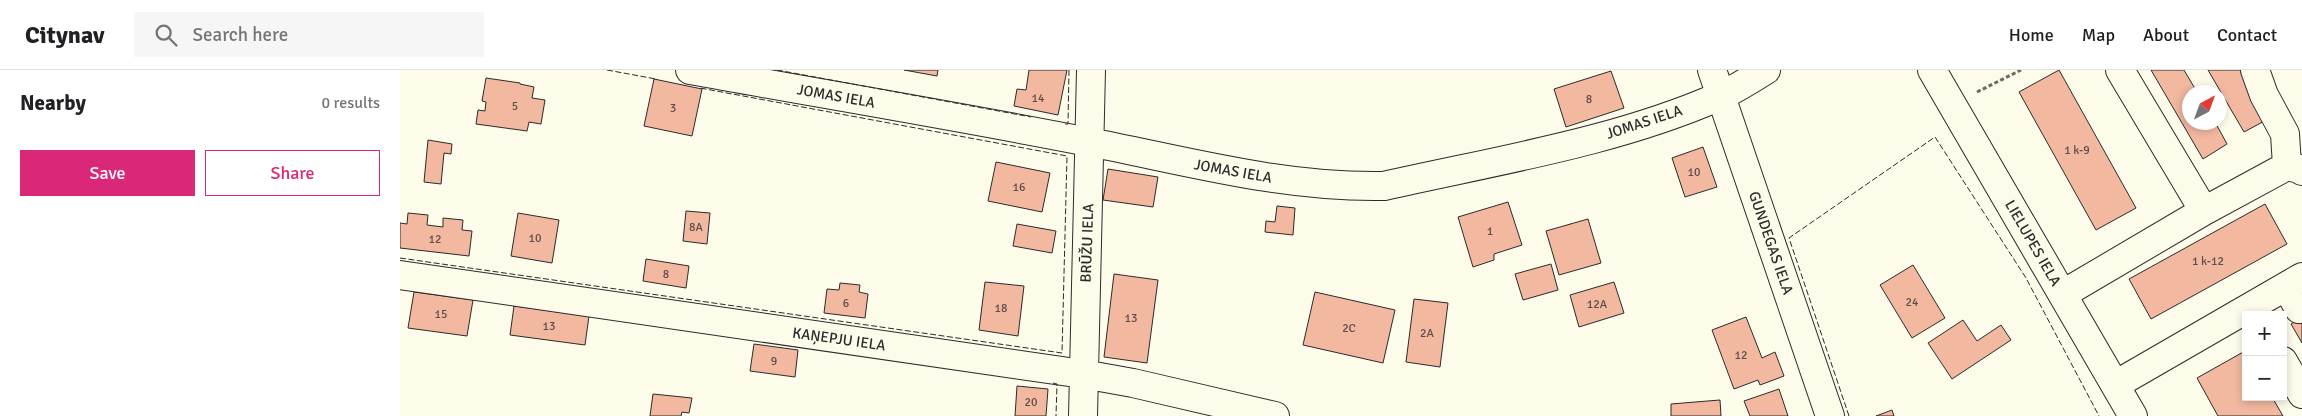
<!DOCTYPE html>
<html lang="en">
<head>
<meta charset="utf-8">
<style>
	:root { --surface:#fff; --page:#f6f6f6; --text:#202124; --muted:#757577; --line:#e0e0e0; --accent:#db2777 }
	body { margin:0; font-family:Signika,sans-serif; background:var(--page); color:var(--text) }
	.controls { position:absolute; right:15px; bottom:15px; display:grid; overflow:hidden; border-radius:0px; box-shadow:0 2px 8px #0003 }
	.controls button { width:45px; height:45px; display:grid; place-items:center; padding:0; border:0; border-bottom:1px solid var(--line); background:var(--surface); color:var(--text); font:25px sans-serif }
	.compass { position:absolute; left:1782px; top:15px; width:45px; height:45px; border-radius:50%; background:var(--surface); box-shadow:0 2px 8px #0003; rotate:41deg }
	.list { margin:0; padding:0; list-style:none }
	h2 { display:flex; justify-content:space-between; align-items:center; height:65px; margin:0; padding:0 20px; font-size:21px }
	h2 small { font-size:16px; font-weight:400; color:var(--muted) }
	.actions { display:flex; gap:10px; padding:15px 20px }
	.actions a { flex:1; padding:11px 0; border:1px solid var(--accent); border-radius:0px; text-align:center; font-size:18px; color:var(--accent) }
	.actions .main { background:var(--accent); color:#fff }
	.icon { flex:none; width:28px; height:28px; fill:none; stroke:currentColor; stroke-width:2; stroke-linecap:round; stroke-linejoin:round }
	.map { position:relative; flex:none; width:1902px; height:346px; overflow:hidden }
	header { display:flex; align-items:center; gap:30px; box-sizing:border-box; height:70px; padding:0 25px; background:var(--surface); border-bottom:1px solid var(--line) }
	header strong { font-size:24px }
	nav { display:flex; gap:28px; margin-inline-start:auto; font-size:18px }
	.search { width:350px; height:45px; background:var(--page); display:flex; align-items:center; gap:12px; box-sizing:border-box; padding:0 18px; border-radius:0px; color:var(--muted); font-size:19px }
	main { display:flex }
	aside { flex:1; background:var(--surface) }
	.map>svg:first-child { display:block }
	.building { fill:#f2b8a0; stroke:#2b2b2b }
	.lines { fill:none; stroke-linecap:round; stroke-linejoin:round }
	.minor-casing { stroke:#2b2b2b; stroke-width:30 }
	.path { stroke:#6a6964; stroke-width:3; stroke-dasharray:4 2.5; stroke-linecap:butt }
	.minor { stroke:#fdfbea; stroke-width:28 }
	.fence { stroke:#2b2b2b; stroke-width:1; stroke-dasharray:6 2.5; stroke-linecap:butt }
	.labels { text-anchor:middle; dominant-baseline:central; stroke-width:4; stroke-linejoin:round; paint-order:stroke }
	.number-label { font-size:12px; fill:#5d4e48 }
	.street-label { font-size:15px; fill:#2b2b2b; stroke:#fdfbea }
</style>
</head>
<body>
<header>
<strong>Citynav</strong>
<div class="search"><svg class="icon" aria-label="search" viewBox="0 0 24 24"><circle cx="10" cy="10" r="6"/><path d="M15 15l6 6"/></svg>Search here</div>
<nav><a>Home</a><a>Map</a><a>About</a><a>Contact</a></nav>
</header>
<main>
<aside>
<h2>Nearby<small>0 results</small></h2>
<ul class="list">
</ul>
<div class="actions"><a class="main">Save</a><a>Share</a></div>
</aside>
<div class="map">
<svg width="1902" height="346" viewBox="0 0 1902 346">
	<rect width="100%" height="100%" fill="#fdfbea"/>
	<!-- building -->
	<path class="building" d="M504 0H538L537 6Z
		M629 0H667L658 45 614 36 617 19 626 20Z
		M1659 0 1736 138 1696 160 1619 22Z
		M1751 0H1784L1797 22H1790V52H1815L1827 74 1803 89Z
		M1808 0H1842L1870 48 1844 62Z
		M1211 1 1224 38 1166 57 1154 19Z
		M86 8 120 13V14L134 17 132 28 145 30 141 54 129 52 127 61 76 54 78 40 85 41 86 32 82 31Z
		M254 9 302 19 292 66 244 56Z
		M28 70 52 74 51 84 44 83 41 114 24 112Z
		M1303 77 1317 117 1285 127 1272 88Z
		M596 92 650 103 642 142 588 131Z
		M708 99 758 107 753 137 703 130Z
		M1108 132 1122 175 1094 184V190L1073 197 1058 147Z
		M1865 134 1887 174 1751 249 1729 209Z
		M877 136 895 138 893 165 865 162 866 151 875 152Z
		M286 141 310 143 307 174 283 171Z
		M8 143 28 145 27 155 43 157V148L63 150 62 160 72 161 69 186 0 178V153L7 154Z
		M118 143 159 150 152 193 111 186Z
		M1188 149 1201 193 1159 205 1146 161Z
		M617 154 656 161 652 183 613 176Z
		M246 189 289 196 286 218 243 211Z
		M1151 194 1158 220 1123 230 1115 204Z
		M1513 195 1545 248 1512 268 1480 215Z
		M714 204 758 210 747 293 704 287Z
		M585 212 624 216 618 266 579 260Z
		M1214 212 1224 243 1179 257 1170 225Z
		M440 213 460 215 459 222 468 224 465 248 424 243 427 219 439 220Z
		M14 222 73 230 67 266 8 258Z
		M915 222 995 240 983 293 903 275Z
		M1014 229 1048 233 1040 297 1006 292Z
		M114 236 189 246 185 275 110 265Z
		M1346 247 1362 288 1375 282 1384 306 1360 315 1358 310 1334 319 1312 260Z
		M1902 248V273L1891 254Z
		M1563 250 1577 271 1601 255 1611 270 1552 309 1528 273Z
		M354 274 398 280 395 307 350 301Z
		M1845 281 1846 327H1872L1883 346H1818L1797 308Z
		M617 316 648 319 646 346H615Z
		M1379 319 1388 346H1350L1344 331Z
		M253 324 292 328 289 343 282 342 281 346H250Z
		M1320 330 1321 346H1271V334Z
		M1492 340 1494 346H1476Z"/>
	<g class="lines">
		<!-- minor casing -->
		<g class="minor-casing">
			<path id="minor" d="M290 0C423 24 556 46 689 72 787 91 883 118 984 116 1094 91 1216 72 1320 26 1336 19 1351 9 1366 0
				M1312 0 1430 346
				M1532 0 1733 346
				M1720 0 1804 141
				M1855 0 1864 25 1885 64 1887 96
				M0 205 683 304 733 313 875 346
				M1887 217 1899 239
				M1663 224 1804 141 1887 96 1900 99 1902 101
				M1883 291 1902 324
				M1715 315 1902 207
				M683 346 691 0"/>
		</g>
		<!-- path -->
		<path class="path" d="M1577 22 1621 0"/>
		<!-- minor -->
		<use href="#minor" class="minor"/>
		<!-- fence -->
		<path class="fence" d="M207 0 256 9
			M377 0 631 47
			M665 54H668L669 0
			M0 188 662 283 667 86 300 18
			M653 313 657 314 656 346
			M1449 346 1389 168 1535 67 1626 208 1699 346"/>
	</g>
	<g class="labels">
		<!-- number labels -->
		<g class="number-label">
			<text x="638" y="28">14</text>
			<text x="1189" y="29">8</text>
			<text x="115" y="36">5</text>
			<text x="273" y="38">3</text>
			<text x="1677" y="80">1 k-9</text>
			<text x="1294" y="102">10</text>
			<text x="619" y="117">16</text>
			<text x="296" y="157">8A</text>
			<text x="1090" y="161">1</text>
			<text x="135" y="168">10</text>
			<text x="35" y="169">12</text>
			<text x="1808" y="191">1 k-12</text>
			<text x="266" y="204">8</text>
			<text x="1512" y="232">24</text>
			<text x="446" y="233">6</text>
			<text x="1197" y="234">12A</text>
			<text x="601" y="238">18</text>
			<text x="41" y="244">15</text>
			<text x="731" y="248">13</text>
			<text x="149" y="256">13</text>
			<text x="949" y="258">2C</text>
			<text x="1027" y="263">2A</text>
			<text x="1341" y="285">12</text>
			<text x="374" y="291">9</text>
			<text x="631" y="332">20</text>
		</g>
		<!-- street labels -->
		<g class="street-label">
			<text transform="translate(436 26) rotate(10)">JOMAS IELA</text>
			<text transform="translate(1244 52) rotate(-18)">JOMAS IELA</text>
			<text transform="translate(833 101) rotate(10)">JOMAS IELA</text>
			<text transform="translate(687 173) rotate(-88)">BRŪŽU IELA</text>
			<text transform="translate(1371 173) rotate(71)">GUNDEGAS IELA</text>
			<text transform="translate(1633 173) rotate(60)">LIELUPES IELA</text>
			<text transform="translate(439 269) rotate(8)">KAŅEPJU IELA</text>
		</g>
	</g>
</svg>
<div class="controls">
<button>+</button>
<button>−</button>
</div>
<svg class="compass" viewBox="-18 -18 36 36"><path d="M0-13l5 13h-10z" fill="#e53935"/><path d="M0 13l5-13h-10z" fill="#757577"/></svg>
</div>
</main>
</body>
</html>
